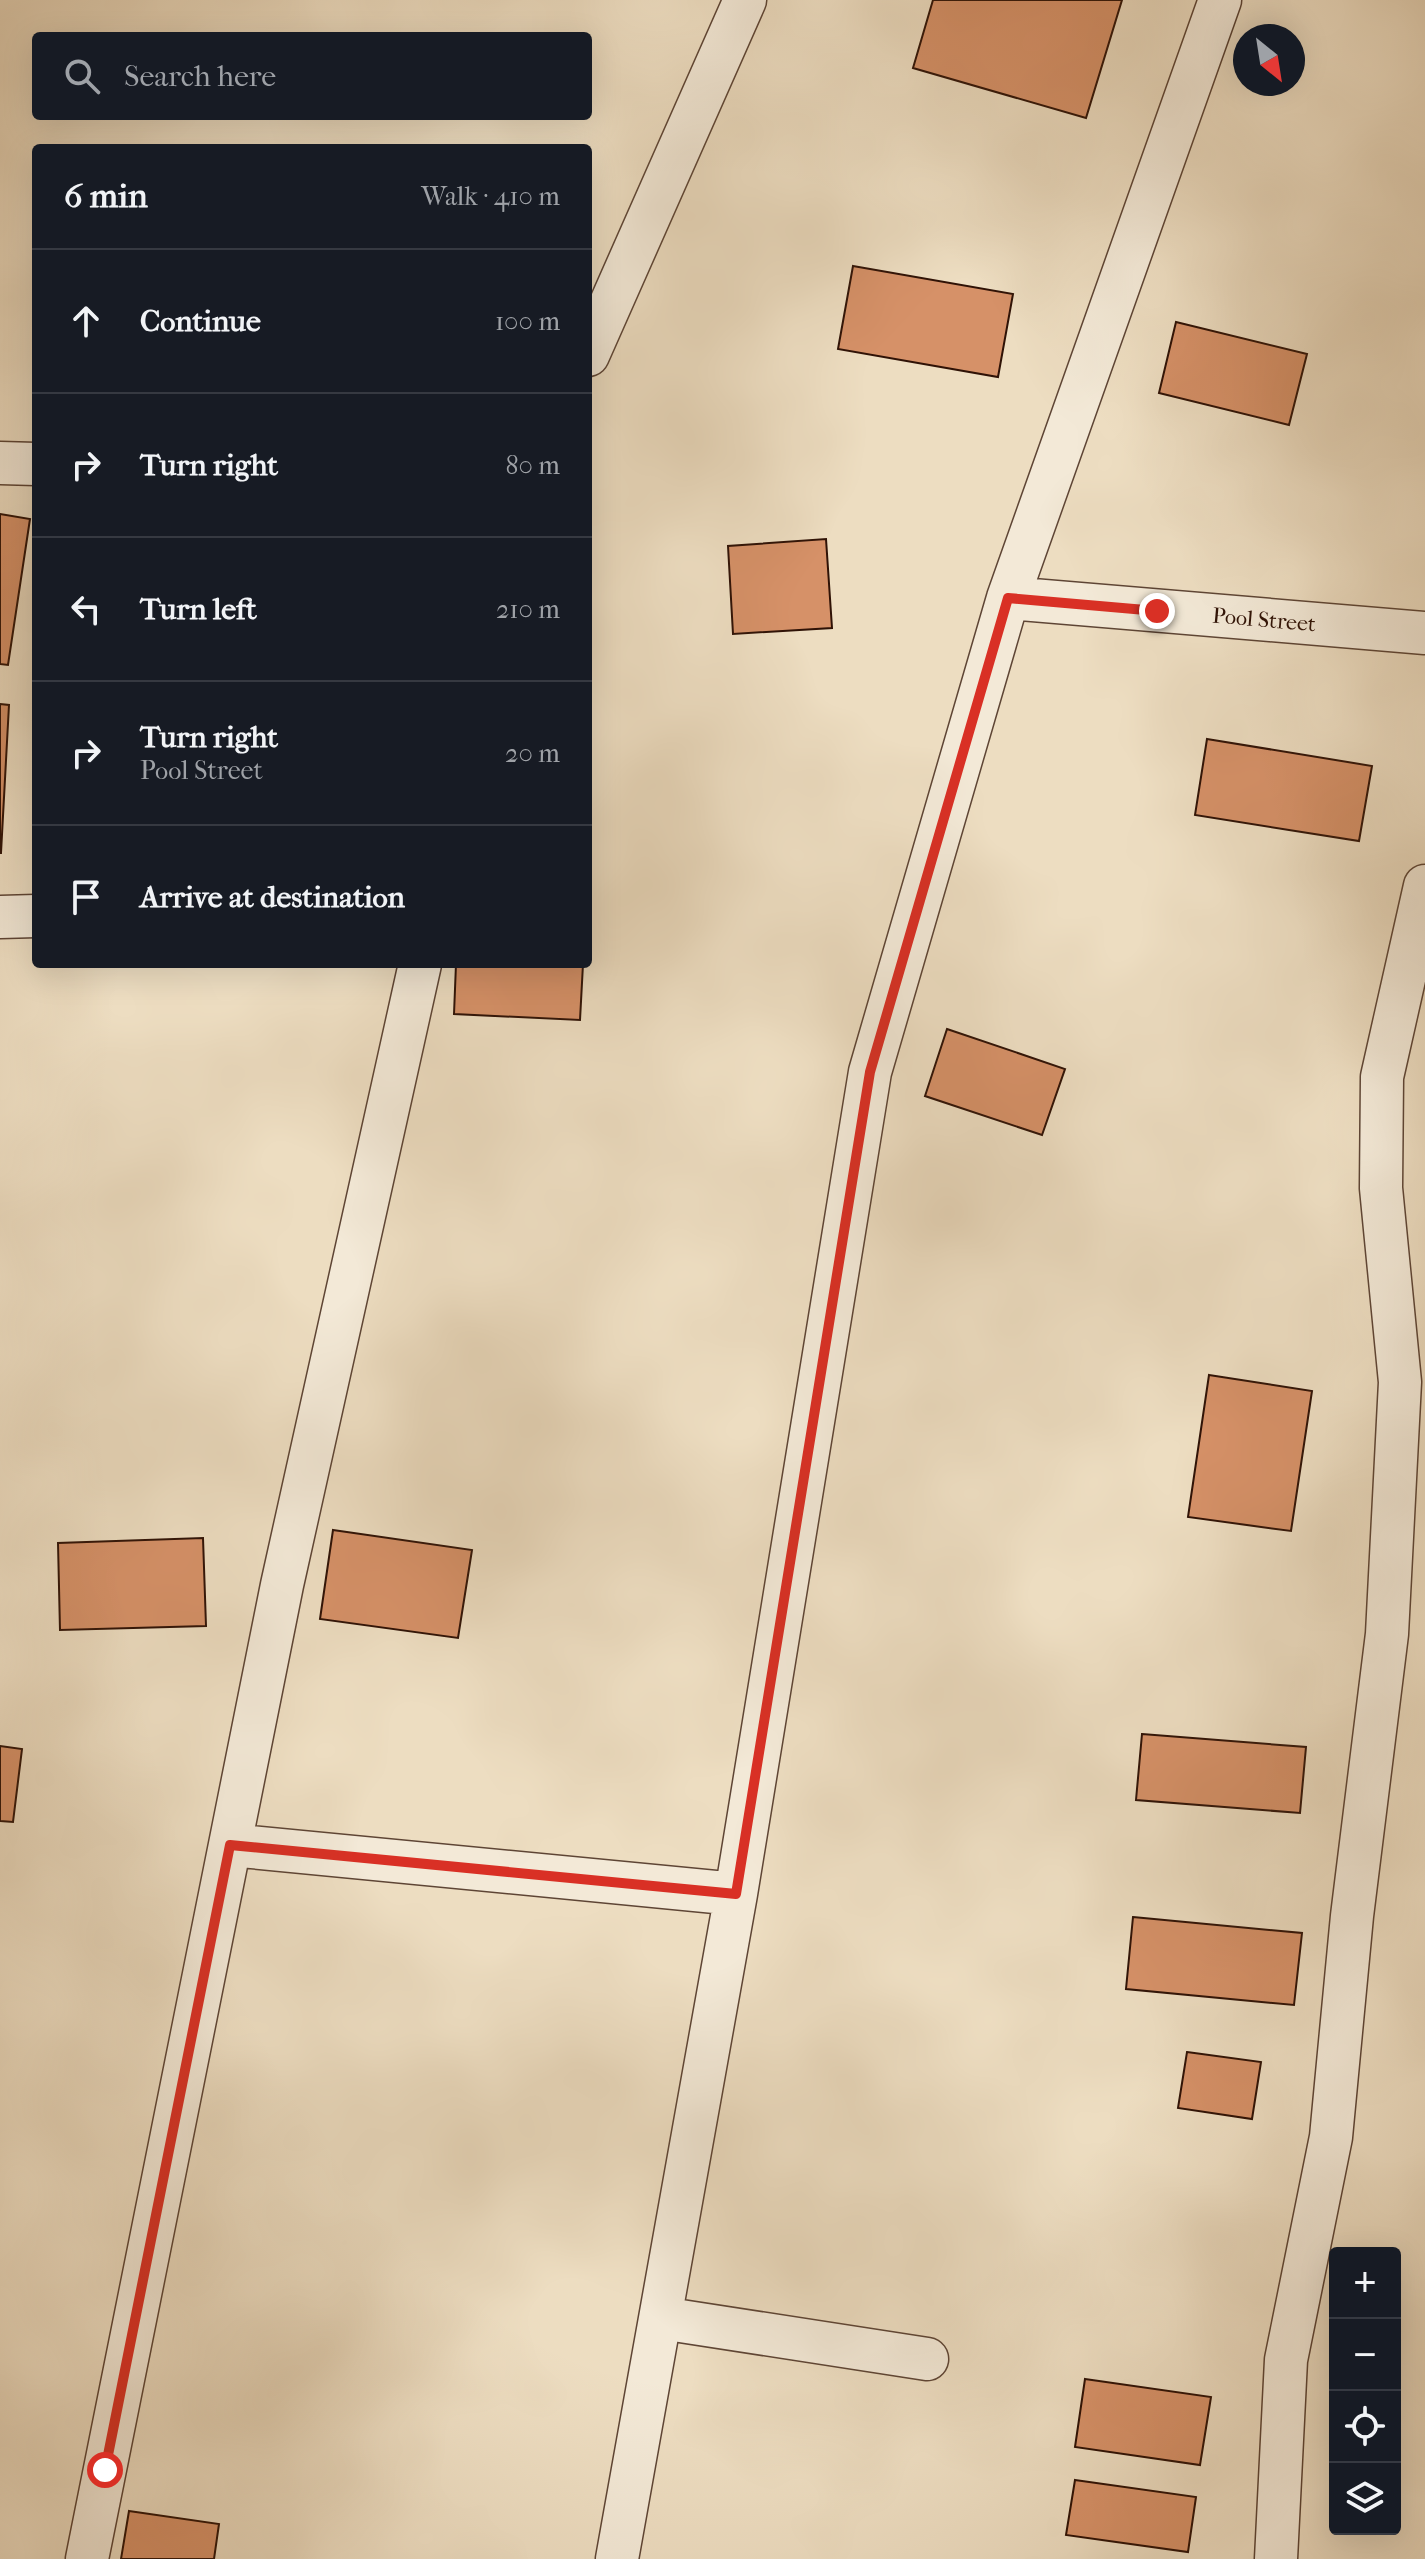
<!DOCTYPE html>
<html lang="en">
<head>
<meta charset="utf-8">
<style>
	:root { --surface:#171b24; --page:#20242c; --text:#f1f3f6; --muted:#9ea1a6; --line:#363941 }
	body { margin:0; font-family:"IM FELL French Canon",serif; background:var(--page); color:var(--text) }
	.controls { position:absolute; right:24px; bottom:24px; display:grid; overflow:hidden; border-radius:8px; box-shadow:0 8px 32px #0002 }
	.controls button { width:72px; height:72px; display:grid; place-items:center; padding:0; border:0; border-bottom:2px solid var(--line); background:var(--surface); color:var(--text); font:40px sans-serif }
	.compass { position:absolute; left:1233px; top:24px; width:72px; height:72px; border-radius:50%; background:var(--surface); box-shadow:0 8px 32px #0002; rotate:150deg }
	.stop { position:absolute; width:24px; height:24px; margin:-18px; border:6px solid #d93025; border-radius:50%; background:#fff }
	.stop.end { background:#d93025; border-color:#fff; box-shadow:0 2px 8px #0008 }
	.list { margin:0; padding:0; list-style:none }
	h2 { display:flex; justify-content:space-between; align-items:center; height:104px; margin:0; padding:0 32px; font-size:34px }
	h2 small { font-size:26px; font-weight:400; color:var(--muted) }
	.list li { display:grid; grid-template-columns:52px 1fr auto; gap:24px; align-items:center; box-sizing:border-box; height:144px; padding:0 32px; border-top:2px solid var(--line) }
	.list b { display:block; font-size:30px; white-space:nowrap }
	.list p { margin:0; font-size:26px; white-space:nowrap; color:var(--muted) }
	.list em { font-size:26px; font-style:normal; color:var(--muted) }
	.icon { flex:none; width:44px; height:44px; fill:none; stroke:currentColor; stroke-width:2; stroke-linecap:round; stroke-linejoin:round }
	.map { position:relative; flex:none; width:1425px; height:2559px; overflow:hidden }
	.search { position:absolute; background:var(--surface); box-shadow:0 8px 32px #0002; left:32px; top:32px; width:560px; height:88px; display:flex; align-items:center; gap:20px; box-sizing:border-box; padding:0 28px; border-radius:8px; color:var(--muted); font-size:30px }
	.panel { position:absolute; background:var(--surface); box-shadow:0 8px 32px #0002; left:32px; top:144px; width:560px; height:824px; border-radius:8px }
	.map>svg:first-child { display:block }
	.building { fill:#d69168; stroke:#2f1206; stroke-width:2 }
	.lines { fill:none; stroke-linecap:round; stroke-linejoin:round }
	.street-casing { stroke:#5e4535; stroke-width:45 }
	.street { stroke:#f3e9d7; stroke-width:42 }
	.route { stroke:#d93025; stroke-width:10 }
	.labels { text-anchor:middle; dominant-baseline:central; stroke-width:8; stroke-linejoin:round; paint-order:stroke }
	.street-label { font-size:22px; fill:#2f1206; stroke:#f3e9d7 }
</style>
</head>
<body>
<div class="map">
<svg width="1425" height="2559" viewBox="0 0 1425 2559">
	<rect width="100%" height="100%" fill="#edddc1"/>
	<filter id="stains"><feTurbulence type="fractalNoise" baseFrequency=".0025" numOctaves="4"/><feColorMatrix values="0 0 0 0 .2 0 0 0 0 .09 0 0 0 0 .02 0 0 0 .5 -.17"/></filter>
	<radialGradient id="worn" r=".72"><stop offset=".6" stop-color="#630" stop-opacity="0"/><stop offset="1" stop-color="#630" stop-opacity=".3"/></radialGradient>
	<!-- building -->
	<path class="building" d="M933 0H1122L1086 118 913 68Z
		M853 266 1013 294 998 377 838 349Z
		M1176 322 1307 354 1289 425 1159 393Z
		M0 514 30 519 8 665 0 664Z
		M826 539 832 628 733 634 728 546Z
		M0 704 9 705 1 853H0Z
		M1207 739 1372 766 1359 841 1195 815Z
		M456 964H583L580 1020 454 1014Z
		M947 1029 1065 1069 1042 1135 925 1096Z
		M1209 1375 1312 1391 1291 1531 1188 1517Z
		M333 1530 472 1550 458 1638 320 1619Z
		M203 1538 206 1626 60 1630 58 1543Z
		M1142 1734 1306 1747 1300 1813 1136 1800Z
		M0 1746 22 1749 13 1822 0 1821Z
		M1133 1917 1302 1933 1294 2005 1126 1989Z
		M1187 2052 1261 2062 1252 2119 1178 2108Z
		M1085 2379 1211 2397 1200 2465 1075 2447Z
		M1075 2480 1196 2497 1188 2552 1066 2535Z
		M129 2511 219 2524 214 2559H121Z"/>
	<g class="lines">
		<!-- street casing -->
		<g class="street-casing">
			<path id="street" d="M588 355 745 0
				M0 463 36 464
				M1008 598 1425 633
				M0 917 36 916
				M230 1845 736 1894
				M661 2318 927 2359
				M87 2559 282 1585 420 964
				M617 2559 736 1894 870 1072 1008 598 1220 0
				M1276 2559 1286 2360 1331 2137 1352 1916 1387 1634 1400 1382 1381 1188 1382 1077 1425 886"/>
		</g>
		<!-- street -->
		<use href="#street" class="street"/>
	</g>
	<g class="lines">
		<!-- route -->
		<path class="route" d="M105 2470 230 1845 736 1894 870 1072 1008 598 1157 611"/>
	</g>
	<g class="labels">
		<!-- street labels -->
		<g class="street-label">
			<text transform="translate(1264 620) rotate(5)">Pool Street</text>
		</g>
	</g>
	<rect width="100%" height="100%" filter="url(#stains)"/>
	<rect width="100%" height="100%" fill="url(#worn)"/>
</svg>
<div class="controls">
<button>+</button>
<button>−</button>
<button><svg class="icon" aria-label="locate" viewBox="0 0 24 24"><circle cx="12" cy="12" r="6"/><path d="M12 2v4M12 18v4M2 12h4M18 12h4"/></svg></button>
<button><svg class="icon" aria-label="layers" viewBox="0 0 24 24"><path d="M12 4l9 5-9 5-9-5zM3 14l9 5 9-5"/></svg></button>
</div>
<svg class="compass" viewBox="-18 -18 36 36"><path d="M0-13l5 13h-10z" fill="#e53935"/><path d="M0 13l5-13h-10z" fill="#9ea1a6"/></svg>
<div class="stop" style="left:105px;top:2470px"></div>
<div class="stop end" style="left:1157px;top:611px"></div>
<div class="search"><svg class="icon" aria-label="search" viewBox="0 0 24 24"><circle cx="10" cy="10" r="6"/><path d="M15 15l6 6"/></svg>Search here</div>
<section class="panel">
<h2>6 min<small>Walk · 410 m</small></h2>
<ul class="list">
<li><svg class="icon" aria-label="ahead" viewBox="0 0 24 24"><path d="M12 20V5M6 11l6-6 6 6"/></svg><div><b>Continue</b></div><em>100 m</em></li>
<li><svg class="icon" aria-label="right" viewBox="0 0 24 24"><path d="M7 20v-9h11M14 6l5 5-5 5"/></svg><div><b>Turn right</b></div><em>80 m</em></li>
<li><svg class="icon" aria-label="left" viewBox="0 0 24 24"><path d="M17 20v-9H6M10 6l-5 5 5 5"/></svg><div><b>Turn left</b></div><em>210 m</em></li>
<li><svg class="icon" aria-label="right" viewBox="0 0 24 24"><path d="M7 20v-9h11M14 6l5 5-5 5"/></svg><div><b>Turn right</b><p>Pool Street</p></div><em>20 m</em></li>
<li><svg class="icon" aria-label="arrive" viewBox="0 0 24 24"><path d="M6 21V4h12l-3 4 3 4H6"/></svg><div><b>Arrive at destination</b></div></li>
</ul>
</section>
</div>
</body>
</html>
